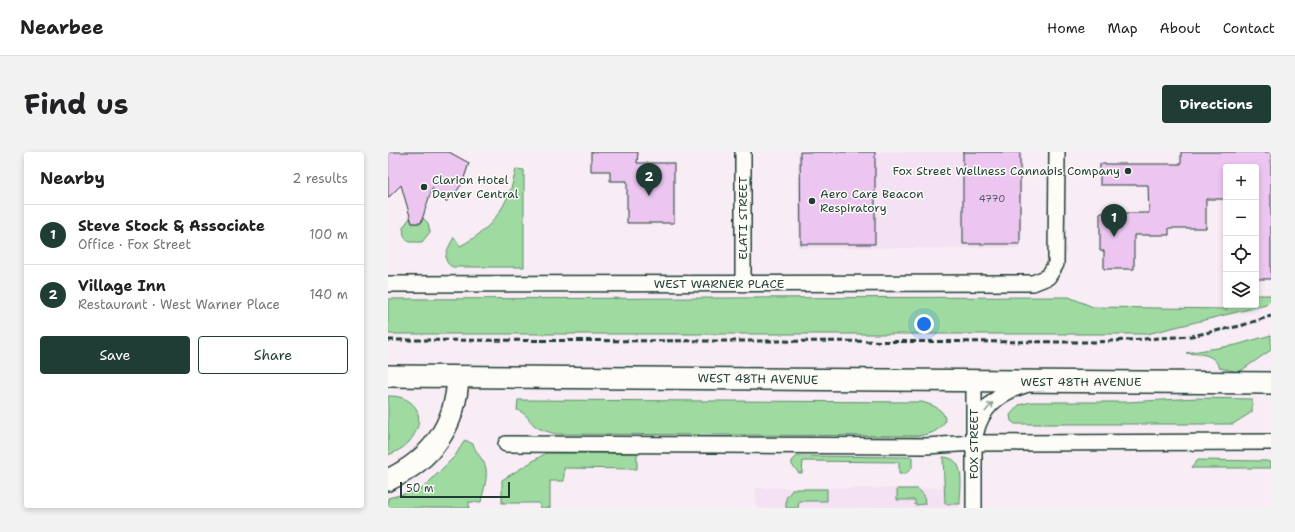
<!DOCTYPE html>
<html lang="en">
<head>
<meta charset="utf-8">
<style>
	:root { --surface:#fff; --page:#f2f2f2; --text:#202124; --muted:#757577; --line:#e0e0e0; --accent:#1f3d34 }
	body { margin:0; font-family:"Shantell Sans",sans-serif; background:var(--page); color:var(--text) }
	.controls { position:absolute; right:12px; top:12px; display:grid; overflow:hidden; border-radius:4px; box-shadow:0 2px 6px #0003 }
	.controls button { width:36px; height:36px; display:grid; place-items:center; padding:0; border:0; border-bottom:1px solid var(--line); background:var(--surface); color:var(--text); font:20px sans-serif }
	.scale { position:absolute; left:12px; bottom:10px; width:110px; box-sizing:border-box; padding-left:4px; border:2px solid #1f3d34; border-top:0; font-size:11px; line-height:14px; white-space:nowrap; color:#1f3d34; -webkit-text-stroke:3px #fdfcf7; paint-order:stroke }
	.you { position:absolute; left:536px; top:172px; width:14px; height:14px; margin:-10px; border:3px solid #fff; border-radius:50%; background:#1a73e8; box-shadow:0 0 0 6px #1a73e833 }
	.badge { display:grid; place-items:center; width:26px; height:26px; border-radius:50%; background:var(--accent); color:#fff; font-size:13px; font-weight:700 }
	.pin { position:absolute; translate:-50% -33px; filter:drop-shadow(0 1px 2px #0008) }
	.pin::after { content:''; position:absolute; top:21px; width:14px; height:12px; background:inherit; clip-path:polygon(0 0,100% 0,50% 100%) }
	.list { margin:0; padding:0; list-style:none }
	h2 { display:flex; justify-content:space-between; align-items:center; height:52px; margin:0; padding:0 16px; font-size:17px }
	h2 small { font-size:13px; font-weight:400; color:var(--muted) }
	.list li { display:grid; grid-template-columns:26px 1fr auto; gap:12px; align-items:center; box-sizing:border-box; height:60px; padding:0 16px; border-top:1px solid var(--line) }
	.list b { display:block; font-size:15px; white-space:nowrap }
	.list p { margin:0; font-size:13px; white-space:nowrap; color:var(--muted) }
	.list em { font-size:13px; font-style:normal; color:var(--muted) }
	.actions { display:flex; gap:8px; padding:12px 16px }
	.actions a { flex:1; padding:9px 0; border:1px solid var(--accent); border-radius:4px; text-align:center; font-size:14px; color:var(--accent) }
	.actions .main { background:var(--accent); color:#fff }
	.icon { flex:none; width:22px; height:22px; fill:none; stroke:currentColor; stroke-width:2; stroke-linecap:round; stroke-linejoin:round }
	.map { position:relative; flex:none; width:883px; height:356px; overflow:hidden; border-radius:4px }
	header { display:flex; align-items:center; gap:24px; box-sizing:border-box; height:56px; padding:0 20px; background:var(--surface); border-bottom:1px solid var(--line) }
	header strong { font-size:19px }
	nav { display:flex; gap:22px; margin-inline-start:auto; font-size:14px }
	.intro { display:flex; align-items:center; justify-content:space-between; box-sizing:border-box; height:96px; padding:0 24px }
	h1 { margin:0; font-size:28px }
	.button { padding:10px 18px; border-radius:4px; background:var(--accent); color:#fff; font-size:14px; font-weight:700 }
	main { display:flex; gap:24px; padding:0 24px }
	aside { flex:1; background:var(--surface); border-radius:4px; box-shadow:0 2px 6px #0003 }
	.map>svg:first-child { display:block }
	.built { fill:#f4e1f4 }
	.green { fill:#9fdaa1; stroke:#5f8c6a }
	.building { fill:#ecc6f0; stroke:#1f3d34 }
	.lines { fill:none; stroke-linecap:round; stroke-linejoin:round }
	.street-casing { stroke:#1f3d34; stroke-width:18 }
	.secondary-casing { stroke:#1f3d34; stroke-width:24 }
	.street { stroke:#fdfcf7; stroke-width:15 }
	.secondary { stroke:#fdfcf7; stroke-width:21 }
	.rail { stroke:#1f3d34; stroke-width:3; stroke-dasharray:6 3; stroke-linecap:butt }
	.oneway { stroke:#8e9c96 }
	.poi-dot { fill:#1f3d34; stroke:#fdfcf7; stroke-width:1.5 }
	.labels { text-anchor:middle; dominant-baseline:central; stroke-width:3; stroke-linejoin:round; paint-order:stroke }
	.number-label { font-size:10px; fill:#525f63 }
	.poi-label { font-size:12px; fill:#1f3d34; stroke:#fdfcf7; text-anchor:start }
	.street-label { font-size:12px; fill:#1f3d34; stroke:#fdfcf7 }
</style>
</head>
<body>
<header>
<strong>Nearbee</strong>
<nav><a>Home</a><a>Map</a><a>About</a><a>Contact</a></nav>
</header>
<div class="intro"><h1>Find us</h1><a class="button">Directions</a></div>
<main>
<aside>
<h2>Nearby<small>2 results</small></h2>
<ul class="list">
<li><span class="badge">1</span><div><b>Steve Stock &amp; Associate</b><p>Office · Fox Street</p></div><em>100 m</em></li>
<li><span class="badge">2</span><div><b>Village Inn</b><p>Restaurant · West Warner Place</p></div><em>140 m</em></li>
</ul>
<div class="actions"><a class="main">Save</a><a>Share</a></div>
</aside>
<div class="map">
<svg width="883" height="356" viewBox="0 0 883 356">
	<rect width="100%" height="100%" fill="#f8ecf5"/>
	<filter id="ink" filterUnits="userSpaceOnUse"><feTurbulence type="fractalNoise" baseFrequency=".025" numOctaves="2"/><feDisplacementMap in="SourceGraphic" scale="8" xChannelSelector="R" yChannelSelector="G"/><feConvolveMatrix kernelMatrix="1 2 1 2 8 2 1 2 1" color-interpolation-filters="sRGB"/></filter>
	<g filter="url(#ink)">
		<!-- built -->
		<path class="built" d="M410 0H634L633 96H410Z
			M368 336H571V356H368Z"/>
		<!-- green -->
		<path class="green" d="M128 17 136 18V115H65C51 109 61 95 66 85L72 94C104 78 121 53 128 17Z
			M22 66 24 71H33L35 66 40 71 42 80 34 90H21L16 84 15 75Z
			M868 143H883V148L878 153 759 182H0V147L681 145 705 155 839 157V153H868Z
			M883 183V198L851 220 832 216C823 200 815 203 798 201L848 193Z
			M0 244C30 243 40 268 21 290 16 296 8 300 0 303Z
			M809 246 864 247V260L845 272H627L623 269 622 263 631 253 643 250H739Z
			M130 248 534 250C544 253 557 257 557 269 551 280 540 283 528 284L168 282C161 280 152 278 146 273 140 267 138 261 129 258Z
			M77 288 85 292C88 301 94 306 97 313 101 323 95 340 93 350H81V356H0V346L32 338 37 334 67 304Z
			M158 301H249V317L176 316V329H162V356H152L151 351H114V328Z
			M409 304 524 305V316L517 322H511V310L415 309 414 321H411L404 313V309Z
			M555 305C579 306 572 334 572 352H557Z
			M810 308 879 309 883 310V316H803Z
			M405 337H439V349H411L410 356H398V346Z
			M509 337H530L536 343 537 352 527 353V348H509Z"/>
		<!-- building -->
		<path class="building" d="M0 0H61L81 11 74 32 67 41 58 50 44 36 33 71H24L13 33 0 46Z
			M203 0H250L249 11H286V71H239V29H222V19H203Z
			M412 0H487V92H413Z
			M575 0H632V92H575Z
			M793 0H883V127H868V15H838V47H818V76H781V83H746V117H716V99H712V61H761L760 33H712V12H793Z"/>
		<g class="lines">
			<!-- street casing -->
			<g class="street-casing">
				<path id="street" d="M355 0V132
					M0 132 645 131 660 125 668 112 669 0
					M586 229V356
					M588 280C594 254 613 240 637 233
					M118 292 538 294 586 291 883 290"/>
			</g>
			<!-- secondary casing -->
			<g class="secondary-casing">
				<path id="secondary" d="M0 224 883 231
					M0 328C44 307 68 274 70 225"/>
			</g>
			<!-- street -->
			<use href="#street" class="street"/>
			<!-- secondary -->
			<use href="#secondary" class="secondary"/>
			<!-- rail -->
			<path class="rail" d="M0 188 708 190 803 184 852 174 883 164"/>
		</g>
		<!-- one-way arrows -->
		<defs><path id="oneway-shaft" d="M-6 0H5M1.5-3L5.5 0L1.5 3" fill="none" stroke-width="1.6" stroke-linecap="round" stroke-linejoin="round"/></defs>
		<use class="oneway" href="#oneway-shaft" transform="translate(601 255) rotate(-51)"/>
	</g>
	<!-- markers -->
	<g class="poi-dot">
		<circle cx="740" cy="19" r="4"/>
		<circle cx="36" cy="35" r="4"/>
		<circle cx="424" cy="49" r="4"/>
	</g>
	<g class="labels">
		<!-- number labels -->
		<g class="number-label">
			<text x="604" y="46">4770</text>
		</g>
		<!-- poi labels -->
		<g class="poi-label">
			<text x="732" y="19" text-anchor="end">Fox Street Wellness Cannabis Company</text>
			<text x="44" y="28">Clarion Hotel<tspan x="44" dy="14">Denver Central</tspan></text>
			<text x="432" y="42">Aero Care Beacon<tspan x="432" dy="14">Respiratory</tspan></text>
		</g>
		<!-- street labels -->
		<g class="street-label">
			<text transform="translate(355 66) rotate(-90)">ELATI STREET</text>
			<text x="331" y="132">WEST WARNER PLACE</text>
			<text transform="translate(370 227) rotate(1)">WEST 48TH AVENUE</text>
			<text x="693" y="230">WEST 48TH AVENUE</text>
			<text transform="translate(586 292) rotate(-90)">FOX STREET</text>
		</g>
	</g>
</svg>
<div class="controls">
<button>+</button>
<button>−</button>
<button><svg class="icon" aria-label="locate" viewBox="0 0 24 24"><circle cx="12" cy="12" r="6"/><path d="M12 2v4M12 18v4M2 12h4M18 12h4"/></svg></button>
<button><svg class="icon" aria-label="layers" viewBox="0 0 24 24"><path d="M12 4l9 5-9 5-9-5zM3 14l9 5 9-5"/></svg></button>
</div>
<div class="scale">50 m</div>
<div class="you"></div>
<div class="pin badge" style="left:726px;top:85px">1</div>
<div class="pin badge" style="left:261px;top:44px">2</div>
</div>
</main>
</body>
</html>
